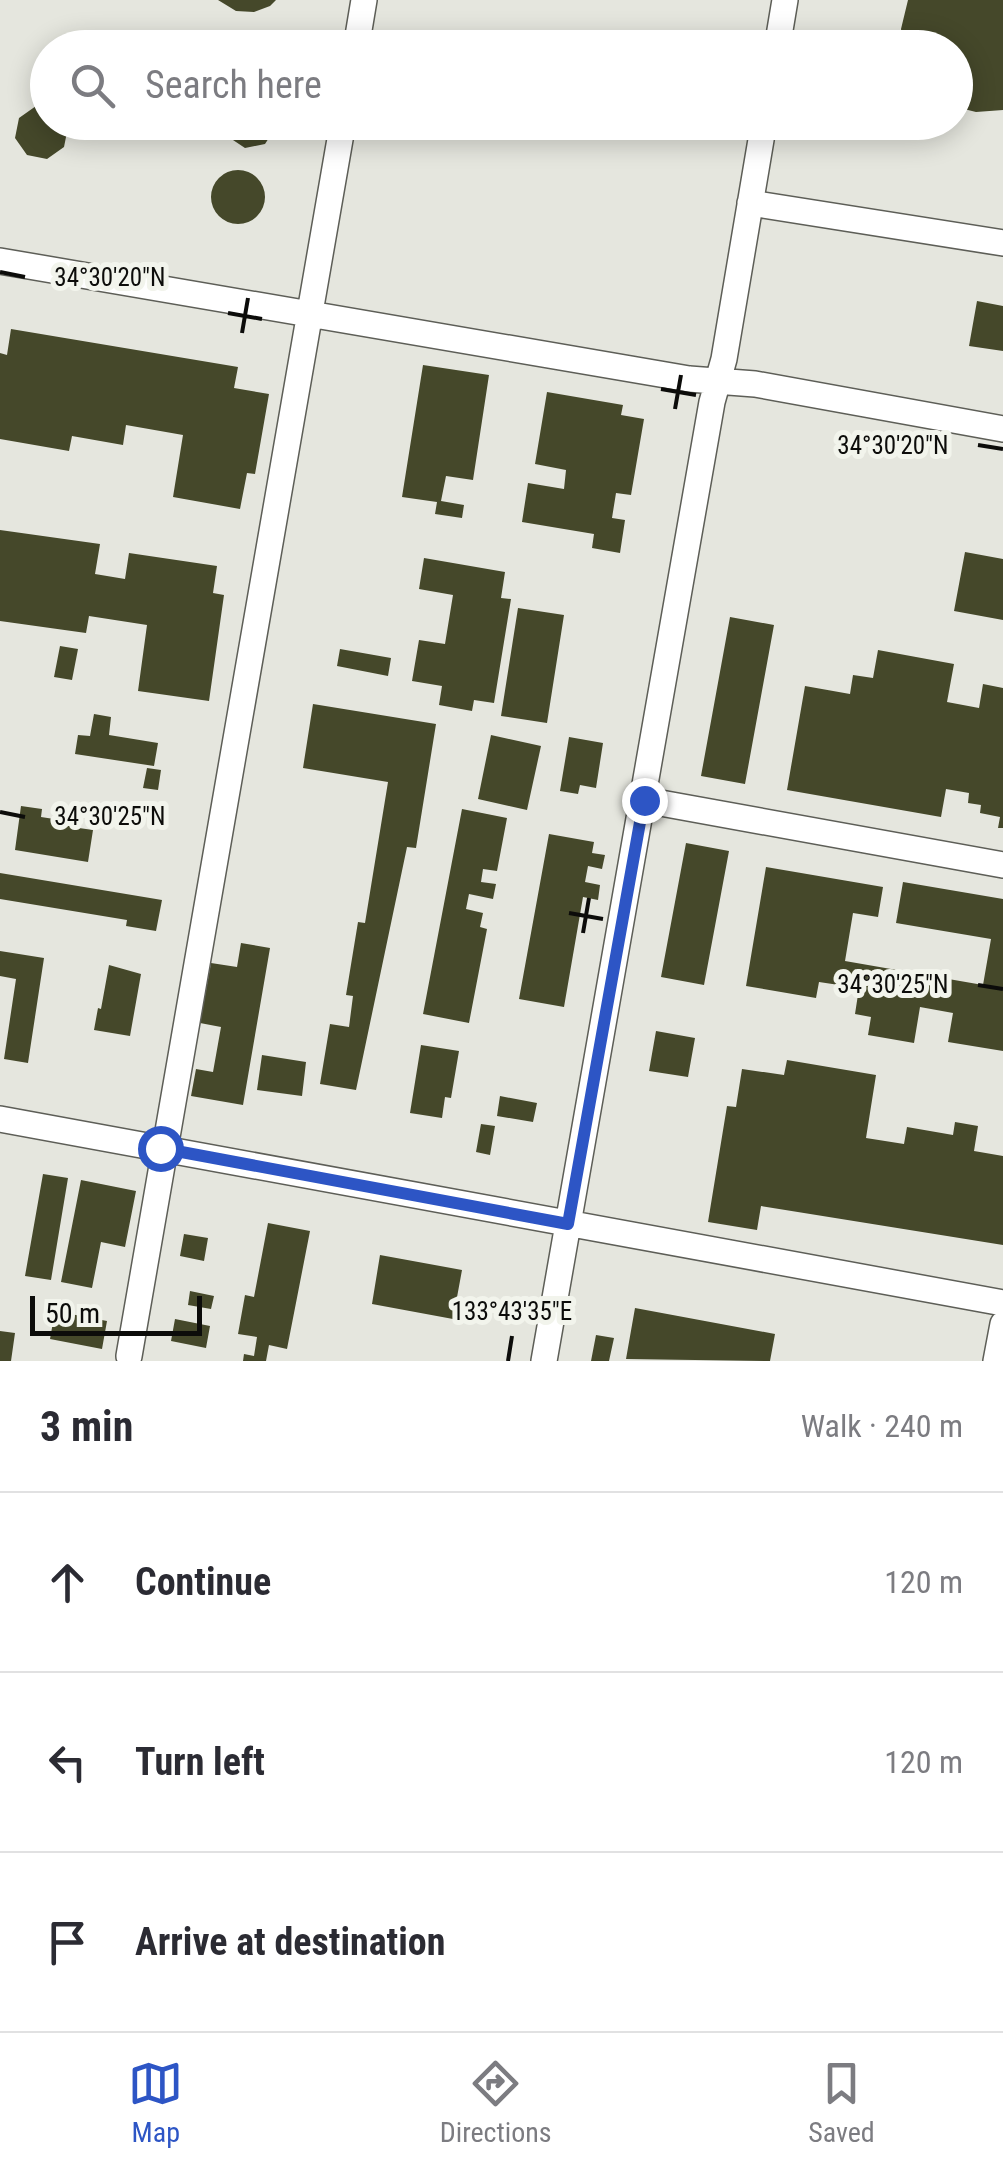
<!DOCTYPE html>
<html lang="en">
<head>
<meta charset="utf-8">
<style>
	:root { --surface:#fff; --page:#f7f7f7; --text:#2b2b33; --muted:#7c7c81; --line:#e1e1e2; --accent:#2d55c5 }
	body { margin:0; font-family:"Roboto Condensed",sans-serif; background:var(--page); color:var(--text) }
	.scale { position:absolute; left:30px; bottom:25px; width:172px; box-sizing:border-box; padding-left:10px; border:5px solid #0c0c0a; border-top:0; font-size:28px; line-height:35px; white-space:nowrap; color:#0c0c0a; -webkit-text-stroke:8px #f2f4ec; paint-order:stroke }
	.stop { position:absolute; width:30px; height:30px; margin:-22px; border:8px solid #2d55c5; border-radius:50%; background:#fff }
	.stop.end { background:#2d55c5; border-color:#fff; box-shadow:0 2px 10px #0008 }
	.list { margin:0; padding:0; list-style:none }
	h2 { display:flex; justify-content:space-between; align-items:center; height:130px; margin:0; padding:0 40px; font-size:42px }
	h2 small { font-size:32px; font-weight:400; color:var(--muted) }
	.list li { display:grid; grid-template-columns:65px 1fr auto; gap:30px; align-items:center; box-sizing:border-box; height:180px; padding:0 40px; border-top:2px solid var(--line) }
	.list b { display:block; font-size:38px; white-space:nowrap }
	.list em { font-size:32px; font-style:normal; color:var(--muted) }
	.icon { flex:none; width:55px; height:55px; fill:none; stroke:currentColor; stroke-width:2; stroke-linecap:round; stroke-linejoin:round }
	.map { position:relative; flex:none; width:1003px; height:1361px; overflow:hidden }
	.search { position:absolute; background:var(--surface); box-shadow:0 5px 25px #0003; left:30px; right:30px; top:30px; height:110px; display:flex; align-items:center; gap:25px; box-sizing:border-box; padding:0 35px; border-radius:55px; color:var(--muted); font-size:38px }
	.sheet { height:670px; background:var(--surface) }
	nav { display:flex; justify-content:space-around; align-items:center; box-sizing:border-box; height:140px; border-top:2px solid var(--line); background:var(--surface); font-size:28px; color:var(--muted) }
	nav a { display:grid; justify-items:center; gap:5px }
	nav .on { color:var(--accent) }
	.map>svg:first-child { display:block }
	.building { fill:#45482a }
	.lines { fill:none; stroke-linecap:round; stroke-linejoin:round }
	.minor-casing { stroke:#5d5e57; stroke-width:28 }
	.minor { stroke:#fff; stroke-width:25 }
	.route { stroke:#2d55c5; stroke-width:12 }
	.ticks { fill:none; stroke:#0c0c0a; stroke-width:4 }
	.ticks-label { font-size:25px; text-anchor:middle; fill:#0c0c0a; stroke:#f2f4ec; stroke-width:10; stroke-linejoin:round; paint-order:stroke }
</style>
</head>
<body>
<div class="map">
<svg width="1003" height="1361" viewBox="0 0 1003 1361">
	<rect width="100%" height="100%" fill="#e5e6de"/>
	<!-- building -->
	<path class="building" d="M218 0H276L270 6 254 12 236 11Z
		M908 0H1003V110L976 112 956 107V48H904L901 29Z
		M36 106H48V122H66L68 127 64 147 47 159 27 155 15 138 19 118Z
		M223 122H276V127L265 144 245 148 227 136Z
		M211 197a27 27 0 1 1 54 0a27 27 0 1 1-54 0Z
		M977 301 1003 306V351L969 346Z
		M11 329 238 367 234 388 269 394 255 474 247 473 240 509 173 497 183 435 126 425 123 445 72 436 69 451 0 439V353L7 355Z
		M423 365 489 375 473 480 446 476 441 501 464 505 462 518 435 514 437 502 402 497Z
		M547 392 623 405 621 415 644 419 631 495 616 493 612 518 625 520 620 553 592 548 594 534 522 522 528 483 564 489 566 470 535 464Z
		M0 530 100 544 95 574 125 579 129 553 217 566 213 593 224 595 209 701 138 691 147 625 89 616 86 633 0 621Z
		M965 552 1003 559V620L954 611Z
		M424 558 505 572 501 598 511 599 494 703 474 700 472 711 439 705 442 686 412 681 419 640 445 644 453 595 419 589Z
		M518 608 564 615 547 723 501 716Z
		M730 617 774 625 745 784 701 776Z
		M60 646 78 649 72 680 54 677Z
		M340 649 391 658 388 676 337 666Z
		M878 650 954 664 947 702 979 708 983 684 1003 688V828H998L1000 817 980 813 981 805 968 803 969 793 946 789 941 817 787 790 805 686 850 694 853 675 873 678Z
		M313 704 436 724 416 848 407 847 356 1090 320 1084 330 1024 349 1027 353 996 346 995 358 922 365 923 388 782 303 768Z
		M94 714 111 717 109 735 158 743 154 766 75 754 78 735 90 736Z
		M491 735 541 746 527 810 478 799Z
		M569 737 603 743 596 788 580 785 578 794 560 791Z
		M147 768 161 770 158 790 143 788Z
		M21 806 42 809 41 817 80 823 79 828 93 830 88 862 15 850Z
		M462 809 507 818 497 871 483 869 481 882 496 884 493 899 469 894 466 909 483 913 480 927 487 929 469 1023 423 1014Z
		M549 834 594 842 592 853 605 855 602 869 588 866 585 882 600 885 598 900 583 897 564 1007 519 999Z
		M686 843 729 851 704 985 661 977Z
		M766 867 883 887 878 917 853 913 845 961 983 985 991 939 896 923 903 882 1003 899V1051L948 1042 953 1013 920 1007 914 1043 868 1035 871 1017 855 1014 859 988 819 982 816 998 746 986Z
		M0 873 162 900 156 931 126 926 127 920 0 899Z
		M241 943 270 948 243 1105 191 1096 196 1069 213 1072 221 1027 200 1023 211 963 237 967Z
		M0 951 44 958 28 1063 4 1059 16 979 0 976Z
		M109 965 141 974 130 1036 94 1030 98 1008 101 1009Z
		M656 1031 695 1038 688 1077 649 1071Z
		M421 1045 459 1051 451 1098 445 1097 442 1118 410 1113Z
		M262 1055 306 1062 302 1096 257 1090Z
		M787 1060 876 1075 866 1138 904 1144 907 1127 953 1135 955 1122 978 1126 974 1151 1003 1156V1245L761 1206 757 1230 708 1222 727 1106 736 1107 742 1069 784 1075Z
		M500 1096 537 1103 533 1122 497 1116Z
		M481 1124 495 1126 490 1155 476 1152Z
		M43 1174 68 1178 51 1280 25 1276Z
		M81 1180 136 1191 125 1247 101 1242 92 1288 61 1282Z
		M268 1223 310 1231 287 1349 269 1345 266 1361H243L244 1354 254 1356 257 1337 238 1334 245 1295 254 1297Z
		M184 1234 208 1238 204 1261 180 1256Z
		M380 1255 462 1270 453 1319 372 1304Z
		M190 1291 214 1296 211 1309 188 1305Z
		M635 1308 775 1334 770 1361 626 1359Z
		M55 1311 107 1321 102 1349 50 1339Z
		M175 1319 210 1326 206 1348 171 1341Z
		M0 1331 15 1333 11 1361H0Z
		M596 1335 614 1338 609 1361H591Z"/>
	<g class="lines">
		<!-- minor casing -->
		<g class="minor-casing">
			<path id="minor" d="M356 48 364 0
				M777 48 785 0
				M750 203 1003 243
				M0 261 689 379 755 384 1003 429
				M644 800 1003 865
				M0 1119 1003 1303
				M129 1356 343 122
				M544 1361 712 402 724 359 764 122
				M996 1361 1003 1324"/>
		</g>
		<!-- minor -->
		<use href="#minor" class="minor"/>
	</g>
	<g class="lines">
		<!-- route -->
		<path class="route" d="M160 1148 568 1224 644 800"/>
	</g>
	<!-- ticks -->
	<path class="ticks" d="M0 272 25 277M228 313 262 319M242 333 248 298M661 389 696 395M675 409 681 375M978 445 1003 449M0 812 25 817M569 913 603 919M583 933 589 898M978 985 1003 989M508 1361 512 1336"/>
	<g class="ticks-label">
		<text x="110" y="286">34°30'20"N</text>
		<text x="893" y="454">34°30'20"N</text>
		<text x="110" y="825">34°30'25"N</text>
		<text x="893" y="993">34°30'25"N</text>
		<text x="512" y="1320">133°43'35"E</text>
	</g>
</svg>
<div class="scale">50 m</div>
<div class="stop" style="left:160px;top:1148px"></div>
<div class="stop end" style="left:644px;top:800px"></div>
<div class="search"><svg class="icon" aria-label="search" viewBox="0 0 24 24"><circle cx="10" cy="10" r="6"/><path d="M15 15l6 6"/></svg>Search here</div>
</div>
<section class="sheet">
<h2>3 min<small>Walk · 240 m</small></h2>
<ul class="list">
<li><svg class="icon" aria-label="ahead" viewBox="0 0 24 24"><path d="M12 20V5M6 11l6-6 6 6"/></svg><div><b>Continue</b></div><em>120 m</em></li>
<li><svg class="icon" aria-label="left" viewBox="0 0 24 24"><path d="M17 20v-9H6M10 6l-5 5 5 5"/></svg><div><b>Turn left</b></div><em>120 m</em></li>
<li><svg class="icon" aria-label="arrive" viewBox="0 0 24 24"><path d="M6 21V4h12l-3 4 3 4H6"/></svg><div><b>Arrive at destination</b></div></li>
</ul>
</section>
<nav>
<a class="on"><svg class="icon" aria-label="map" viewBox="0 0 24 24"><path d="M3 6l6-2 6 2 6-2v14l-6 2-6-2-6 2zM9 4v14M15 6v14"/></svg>Map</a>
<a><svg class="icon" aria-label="directions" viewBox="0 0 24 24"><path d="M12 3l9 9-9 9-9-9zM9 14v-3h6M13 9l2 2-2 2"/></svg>Directions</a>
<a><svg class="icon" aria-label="saved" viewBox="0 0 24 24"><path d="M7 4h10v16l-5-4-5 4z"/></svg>Saved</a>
</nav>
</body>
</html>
